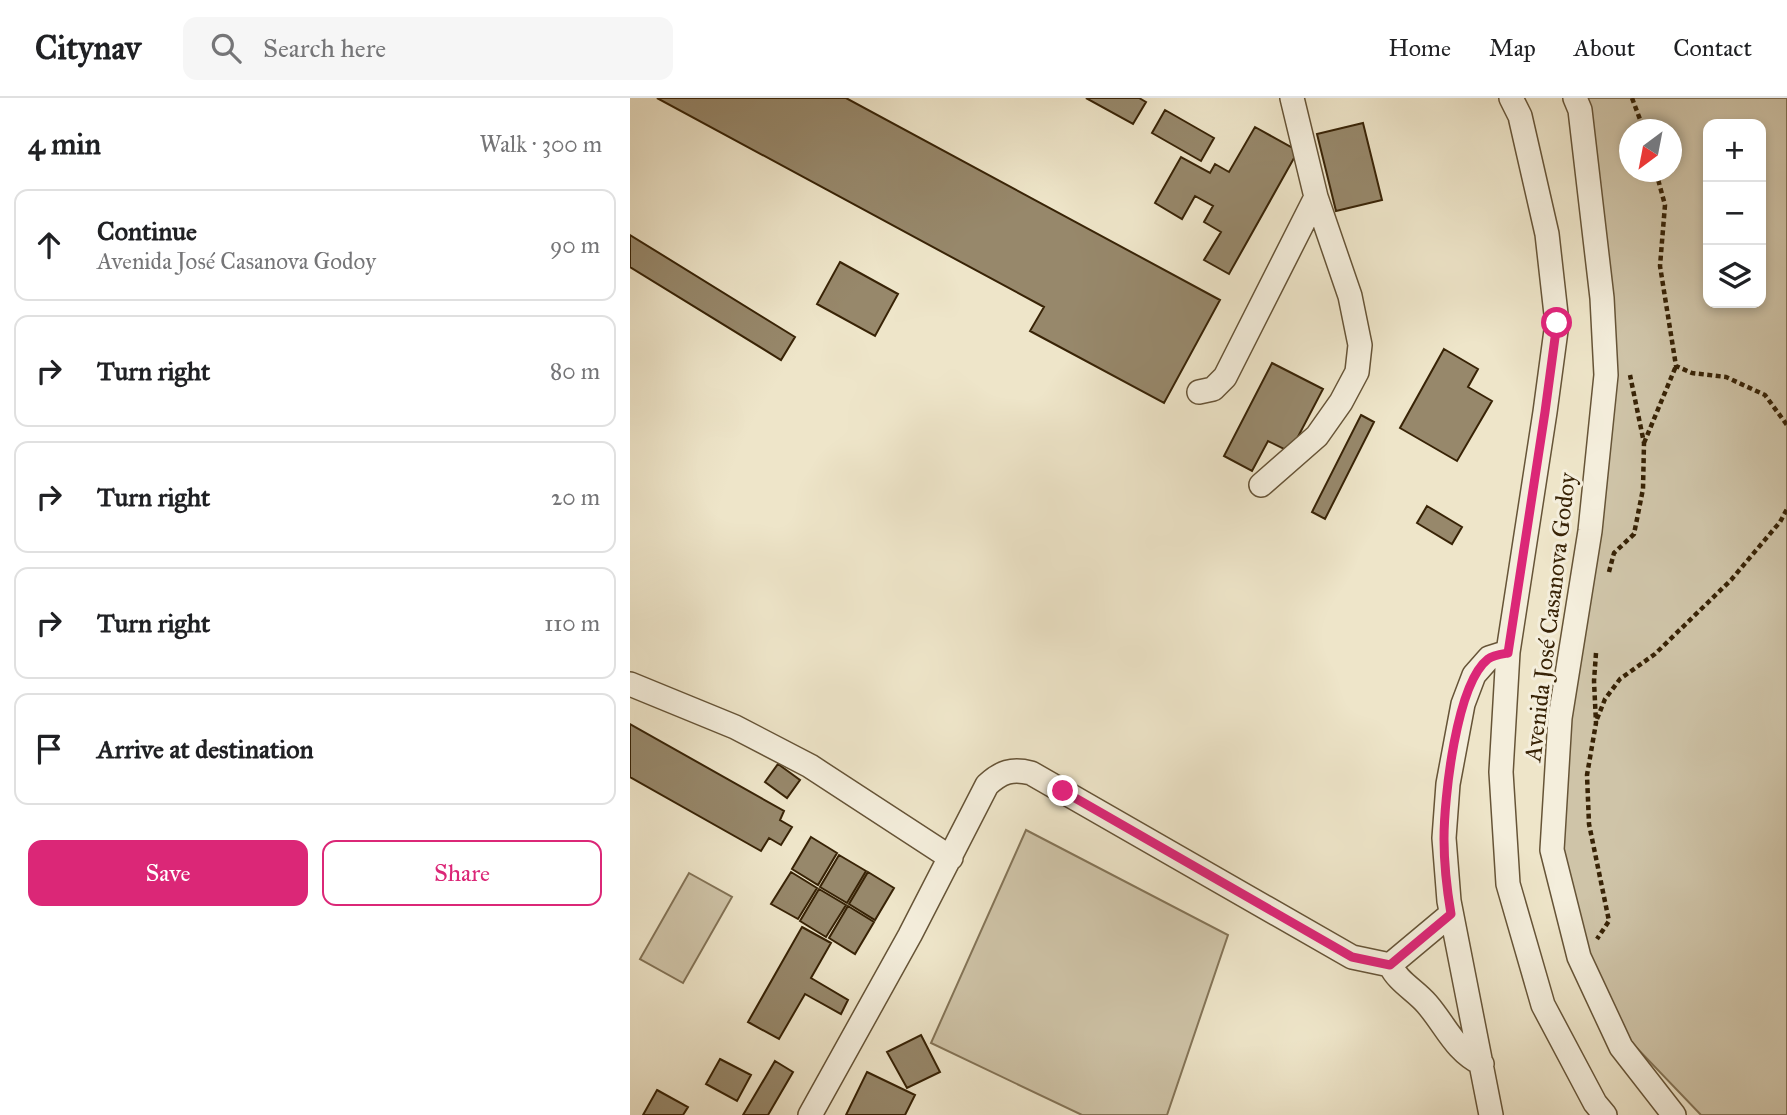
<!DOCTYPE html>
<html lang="en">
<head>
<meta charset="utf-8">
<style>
	:root { --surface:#fff; --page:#f6f6f6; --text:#202124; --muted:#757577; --line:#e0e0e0; --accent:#db2777 }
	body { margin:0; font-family:"IM FELL Great Primer",serif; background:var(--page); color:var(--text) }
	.controls { position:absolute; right:21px; top:21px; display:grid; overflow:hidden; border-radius:14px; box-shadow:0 4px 10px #0003 }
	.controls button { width:63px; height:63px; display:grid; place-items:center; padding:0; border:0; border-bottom:2px solid var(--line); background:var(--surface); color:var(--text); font:35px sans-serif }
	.compass { position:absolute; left:989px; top:21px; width:63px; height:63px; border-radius:50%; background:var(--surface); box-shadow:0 4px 10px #0003; rotate:212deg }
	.stop { position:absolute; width:21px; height:21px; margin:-16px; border:5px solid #db2777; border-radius:50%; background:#fff }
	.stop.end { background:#db2777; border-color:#fff; box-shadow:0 2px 7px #0008 }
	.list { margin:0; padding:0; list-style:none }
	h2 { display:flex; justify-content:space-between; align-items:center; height:91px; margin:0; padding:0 28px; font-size:30px }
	h2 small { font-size:23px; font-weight:400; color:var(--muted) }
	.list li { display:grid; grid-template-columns:46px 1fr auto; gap:21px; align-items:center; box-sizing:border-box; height:112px; margin:0 14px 14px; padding:0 14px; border:2px solid var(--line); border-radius:14px }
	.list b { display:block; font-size:26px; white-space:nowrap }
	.list p { margin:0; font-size:23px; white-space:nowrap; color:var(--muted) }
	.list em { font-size:23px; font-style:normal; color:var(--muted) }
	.actions { display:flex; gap:14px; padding:21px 28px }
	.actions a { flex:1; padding:16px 0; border:2px solid var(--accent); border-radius:14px; text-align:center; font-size:24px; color:var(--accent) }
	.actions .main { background:var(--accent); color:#fff }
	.icon { flex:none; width:38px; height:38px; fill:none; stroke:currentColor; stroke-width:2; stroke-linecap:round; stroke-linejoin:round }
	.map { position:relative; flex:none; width:1157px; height:1017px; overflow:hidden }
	header { display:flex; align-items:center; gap:42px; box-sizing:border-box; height:98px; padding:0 35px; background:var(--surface); border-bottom:2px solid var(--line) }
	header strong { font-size:33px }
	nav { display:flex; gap:38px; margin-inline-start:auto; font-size:24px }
	.search { width:490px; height:63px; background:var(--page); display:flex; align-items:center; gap:18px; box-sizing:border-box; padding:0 24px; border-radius:14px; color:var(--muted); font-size:26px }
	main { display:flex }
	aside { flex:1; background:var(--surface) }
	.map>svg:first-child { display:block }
	.green { fill:#cfc4a8; stroke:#847457; stroke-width:2; fill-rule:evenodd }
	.building { fill:#97886b; stroke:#382306; stroke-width:2 }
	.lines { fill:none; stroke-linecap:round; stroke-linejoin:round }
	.minor-casing { stroke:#665437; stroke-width:26 }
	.path { stroke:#382306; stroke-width:4.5; stroke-dasharray:5 3.5; stroke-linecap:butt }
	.minor { stroke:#f4eedc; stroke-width:23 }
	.route { stroke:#db2777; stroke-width:9 }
	.labels { text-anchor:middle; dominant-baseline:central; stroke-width:6; stroke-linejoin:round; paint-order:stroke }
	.street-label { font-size:24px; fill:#382306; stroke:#f4eedc }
</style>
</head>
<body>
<header>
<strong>Citynav</strong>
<div class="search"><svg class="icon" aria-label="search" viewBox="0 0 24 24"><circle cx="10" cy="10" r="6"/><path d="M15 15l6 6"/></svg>Search here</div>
<nav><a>Home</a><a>Map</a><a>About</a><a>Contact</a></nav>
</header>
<main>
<aside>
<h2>4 min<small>Walk · 300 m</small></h2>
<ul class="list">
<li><svg class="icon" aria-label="ahead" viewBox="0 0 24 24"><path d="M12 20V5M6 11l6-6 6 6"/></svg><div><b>Continue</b><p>Avenida José Casanova Godoy</p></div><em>90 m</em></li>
<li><svg class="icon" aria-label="right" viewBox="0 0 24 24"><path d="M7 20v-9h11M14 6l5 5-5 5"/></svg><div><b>Turn right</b></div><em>80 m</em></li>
<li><svg class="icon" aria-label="right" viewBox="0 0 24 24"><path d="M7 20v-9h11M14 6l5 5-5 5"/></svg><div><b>Turn right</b></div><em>20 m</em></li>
<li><svg class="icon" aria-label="right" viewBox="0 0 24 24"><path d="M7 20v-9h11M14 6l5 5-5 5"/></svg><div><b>Turn right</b></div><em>110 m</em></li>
<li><svg class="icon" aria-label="arrive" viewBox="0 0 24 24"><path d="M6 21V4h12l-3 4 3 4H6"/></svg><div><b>Arrive at destination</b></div></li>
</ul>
<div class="actions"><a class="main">Save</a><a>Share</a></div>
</aside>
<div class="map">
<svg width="1157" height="1017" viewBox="0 0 1157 1017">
	<rect width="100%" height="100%" fill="#eee5c9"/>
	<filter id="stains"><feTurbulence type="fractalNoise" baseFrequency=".00286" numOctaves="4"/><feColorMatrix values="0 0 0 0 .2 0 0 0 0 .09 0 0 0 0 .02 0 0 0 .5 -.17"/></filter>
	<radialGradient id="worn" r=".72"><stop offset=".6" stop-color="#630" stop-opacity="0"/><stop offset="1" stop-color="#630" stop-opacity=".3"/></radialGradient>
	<!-- green -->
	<path class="green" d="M945 0H1157V1017H1071L1001 944 949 859 922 752 976 277ZM1078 26H1131V205H1078ZM1000 32H1042V74H1000Z
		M396 732 598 837 537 1017H452L301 945Z
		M59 775 102 799 53 885 10 861Z"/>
	<!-- building -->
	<path class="building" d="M27 0H216L590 202 534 305 400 233 414 209Z
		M456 0H509L516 4 503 26Z
		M535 12 584 40 571 63 522 35Z
		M733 25 752 102 706 113 687 36Z
		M625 29 668 53 599 176 574 162 591 134 574 124 583 108 565 98 552 121 525 105 551 59 580 75 585 66 599 74Z
		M0 137 165 239 151 262 0 169Z
		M210 164 268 196 245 238 187 206Z
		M814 251 848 271 838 289 862 303 827 363 770 330Z
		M642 265 693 291 660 354 638 343 622 373 594 358Z
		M731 317 744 324 695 421 682 414Z
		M797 408 832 429 822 446 787 425Z
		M0 626 154 713 150 722 162 729 151 747 139 740 131 753 0 679Z
		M148 666 170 682 157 700 135 684Z
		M181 739 207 755 188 787 162 771Z
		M209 757 236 773 217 805 190 789Z
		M161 774 187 790 168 821 141 806Z
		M238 774 264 790 245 822 219 806Z
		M189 791 216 807 196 839 170 823Z
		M218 808 244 824 225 856 199 840Z
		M172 829 201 845 181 880 218 902 211 916 175 896 149 941 118 924Z
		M291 937 310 974 277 990 257 954Z
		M90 961 121 977 107 1003 76 986Z
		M145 963 163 974 138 1017H113Z
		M237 974 285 997 275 1017H216Z
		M27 992 58 1009 53 1017H13Z"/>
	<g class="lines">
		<!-- minor casing -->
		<g class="minor-casing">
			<path id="minor" d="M881 0 890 18 917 136 927 225 915 314 878 554 871 674 878 786 913 907 965 1005 975 1017
				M945 0 950 12 972 200 976 277 960 433 930 620 922 752 949 859 991 949 1044 1017
				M569 294 583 291 595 279 686 99
				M631 387 687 338 711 304 727 274 730 247 720 198 686 99 662 0
				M0 586 105 629 180 668 321 760
				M760 867C768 884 785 892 797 906 816 928 825 953 852 966
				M180 1017 280 837 357 687C371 674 382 670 401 675L722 859 760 867 821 816
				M861 1017 819 803 814 740 818 686 833 606 844 577 859 560 878 554"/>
		</g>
		<!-- path -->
		<path class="path" d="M1002 0 1014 32
			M1026 74 1035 107 1030 168 1046 268 1062 275 1096 279 1135 297 1157 327
			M1014 345 1046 268
			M979 474 984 455 1004 436 1013 391 1014 345 1000 277
			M966 555 964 583 966 625 957 677 959 726 979 823 967 841
			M967 621 975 601 990 581 1025 556 1101 482 1150 424 1157 411"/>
		<!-- minor -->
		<use href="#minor" class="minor"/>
	</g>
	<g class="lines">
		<!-- route -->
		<path class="route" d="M433 693 722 859 760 867 821 816C817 792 814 766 814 741 814 701 826 586 858 561 863 557 872 556 878 555L915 314 927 225"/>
	</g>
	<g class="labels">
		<!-- street labels -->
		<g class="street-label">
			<text transform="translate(920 519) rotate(-83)">Avenida José Casanova Godoy</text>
		</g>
	</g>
	<rect width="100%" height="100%" filter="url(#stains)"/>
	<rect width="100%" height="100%" fill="url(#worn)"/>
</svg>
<div class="controls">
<button>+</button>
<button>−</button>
<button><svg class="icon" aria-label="layers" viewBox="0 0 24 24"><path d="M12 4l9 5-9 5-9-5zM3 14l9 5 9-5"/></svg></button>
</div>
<svg class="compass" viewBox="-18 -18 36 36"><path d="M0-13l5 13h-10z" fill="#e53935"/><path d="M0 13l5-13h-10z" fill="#757577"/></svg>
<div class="stop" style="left:927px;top:225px"></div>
<div class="stop end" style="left:433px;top:693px"></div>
</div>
</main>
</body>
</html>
